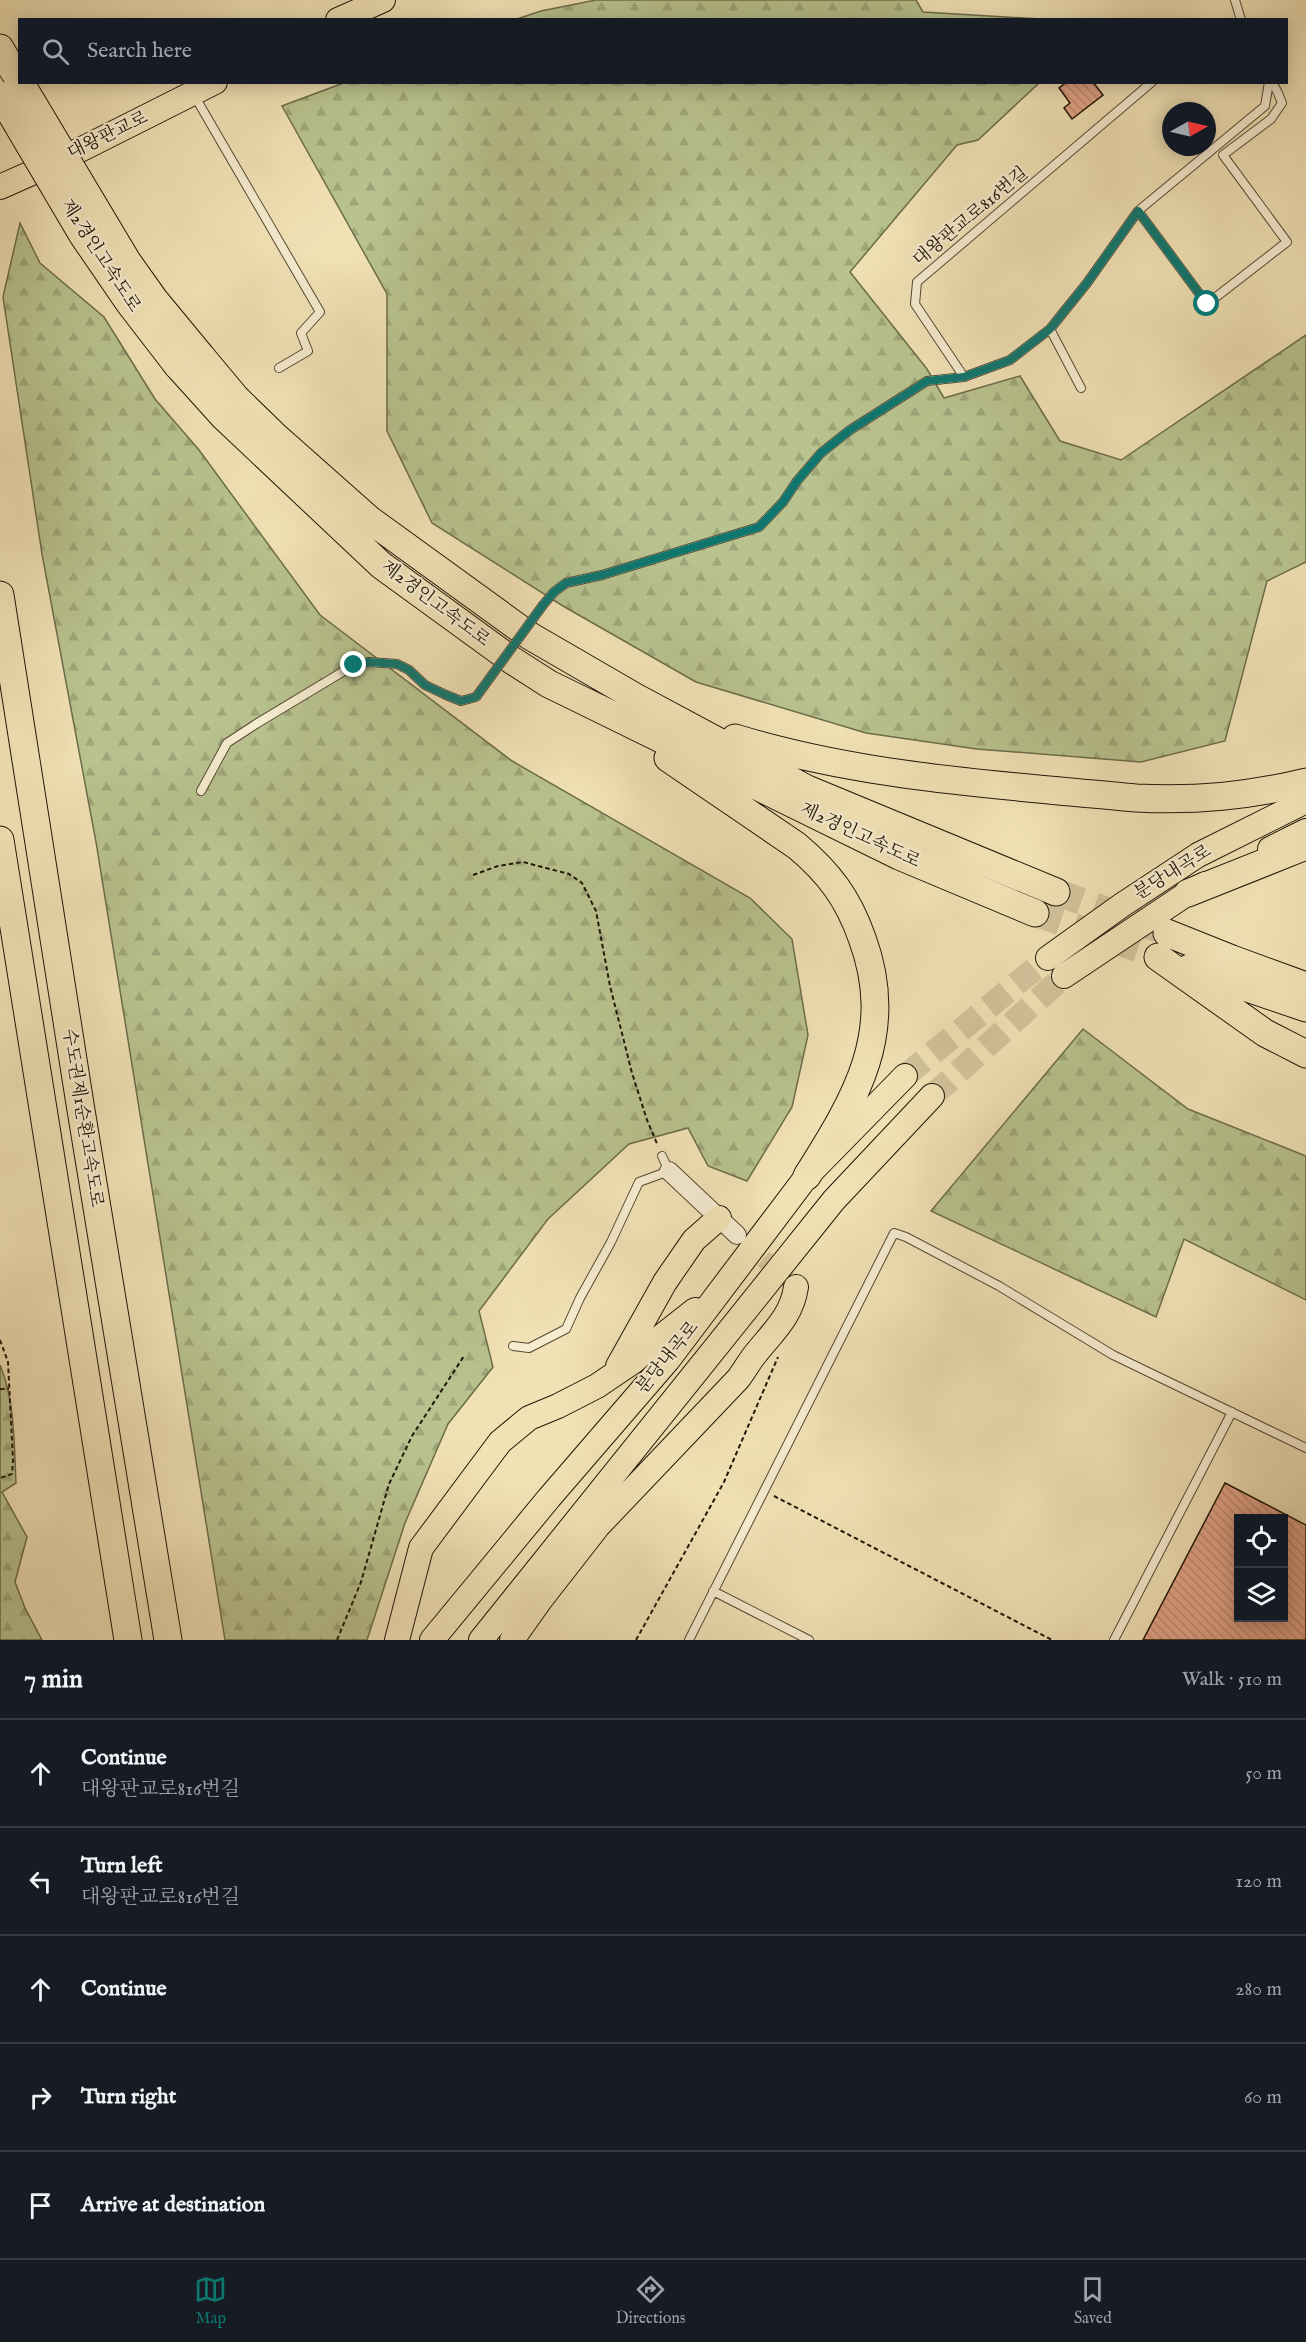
<!DOCTYPE html>
<html lang="en">
<head>
<meta charset="utf-8">
<style>
	:root { --surface:#171b24; --page:#242831; --text:#f1f3f6; --muted:#9ea1a6; --line:#363941; --accent:#0f766e }
	body { margin:0; font-family:"IM FELL English","Noto Serif KR",serif; background:var(--page); color:var(--text) }
	.controls { position:absolute; right:18px; bottom:18px; display:grid; overflow:hidden; border-radius:0px; box-shadow:0 3px 15px #0003 }
	.controls button { width:54px; height:54px; display:grid; place-items:center; padding:0; border:0; border-bottom:2px solid var(--line); background:var(--surface); color:var(--text); font:30px sans-serif }
	.compass { position:absolute; left:1162px; top:102px; width:54px; height:54px; border-radius:50%; background:var(--surface); box-shadow:0 3px 15px #0003; rotate:82deg }
	.stop { position:absolute; width:18px; height:18px; margin:-14px; border:4px solid #0f766e; border-radius:50%; background:#fff }
	.stop.end { background:#0f766e; border-color:#fff; box-shadow:0 2px 6px #0008 }
	.list { margin:0; padding:0; list-style:none }
	h2 { display:flex; justify-content:space-between; align-items:center; height:78px; margin:0; padding:0 24px; font-size:26px }
	h2 small { font-size:20px; font-weight:400; color:var(--muted) }
	.list li { display:grid; grid-template-columns:39px 1fr auto; gap:18px; align-items:center; box-sizing:border-box; height:108px; padding:0 24px; border-top:2px solid var(--line) }
	.list b { display:block; font-size:22px; white-space:nowrap }
	.list p { margin:0; font-size:20px; white-space:nowrap; color:var(--muted) }
	.list em { font-size:20px; font-style:normal; color:var(--muted) }
	.icon { flex:none; width:33px; height:33px; fill:none; stroke:currentColor; stroke-width:2; stroke-linecap:round; stroke-linejoin:round }
	.map { position:relative; flex:none; width:1306px; height:1640px; overflow:hidden }
	.search { position:absolute; background:var(--surface); box-shadow:0 3px 15px #0003; left:18px; right:18px; top:18px; height:66px; display:flex; align-items:center; gap:15px; box-sizing:border-box; padding:0 21px; border-radius:0px; color:var(--muted); font-size:22px }
	.sheet { height:618px; background:var(--surface) }
	nav { display:flex; justify-content:space-around; align-items:center; box-sizing:border-box; height:84px; border-top:2px solid var(--line); background:var(--surface); font-size:16px; color:var(--muted) }
	nav a { display:grid; justify-items:center; gap:3px }
	nav .on { color:var(--accent) }
	.map>svg:first-child { display:block }
	.forest { fill:url(#forest-firs); stroke:#6c6c4a; stroke-width:1.5 }
	.building { fill:url(#building-back-hatch); stroke:#211506; stroke-width:1.5; fill-rule:evenodd }
	.lines { fill:none; stroke-linecap:round; stroke-linejoin:round }
	.tertiary-tunnel { stroke:#d2c39c; stroke-width:18; stroke-dasharray:18 9; stroke-linecap:butt }
	.trunk-tunnel { stroke:#d2c39c; stroke-width:24; stroke-dasharray:24 12; stroke-linecap:butt }
	.motorway-tunnel { stroke:#d2c39c; stroke-width:27; stroke-dasharray:27 14; stroke-linecap:butt }
	.service-casing { stroke:#554832; stroke-width:10 }
	.tertiary-casing { stroke:#554832; stroke-width:20 }
	.primary-casing { stroke:#211506; stroke-width:26 }
	.trunk-casing { stroke:#211506; stroke-width:26 }
	.motorway-casing { stroke:#211506; stroke-width:29 }
	.path { stroke:#211506; stroke-width:2; stroke-dasharray:4.5 3; stroke-linecap:butt }
	.service { stroke:#f6ecd0; stroke-width:8 }
	.tertiary { stroke:#f6ecd0; stroke-width:18 }
	.primary { stroke:#f1e2b6; stroke-width:24 }
	.trunk { stroke:#f1e2b6; stroke-width:24 }
	.motorway { stroke:#f1e2b6; stroke-width:27 }
	.service-bridge-casing { stroke:#554832; stroke-width:10; stroke-linecap:butt }
	.motorway-bridge-casing { stroke:#211506; stroke-width:29; stroke-linecap:butt }
	.service-bridge { stroke:#f6ecd0; stroke-width:8 }
	.motorway-bridge { stroke:#f1e2b6; stroke-width:27 }
	.route { stroke:#0f766e; stroke-width:8 }
	.labels { text-anchor:middle; dominant-baseline:central; stroke-width:4.5; stroke-linejoin:round; paint-order:stroke }
	.street-label { font-size:18px; fill:#211506; stroke:#f6ecd0 }
</style>
</head>
<body>
<div class="map">
<svg width="1306" height="1640" viewBox="0 0 1306 1640">
	<defs>
		<pattern id="forest-firs" width="22" height="20" patternUnits="userSpaceOnUse" patternTransform="scale(1.5)"><rect width="22" height="20" fill="#b8c38f"/><path d="M5 1l3.5 6h-7zM16 11l3.5 6h-7z" fill="#9ea77a"/></pattern>
		<pattern id="building-back-hatch" width="6" height="6" patternUnits="userSpaceOnUse" patternTransform="scale(1.5)"><rect width="6" height="6" fill="#e1a488"/><path d="M-1 5l2 2M0 0l6 6M5-1l2 2" fill="none" stroke="#c18c74"/></pattern>
	</defs>
	<rect width="100%" height="100%" fill="#f1e2b6"/>
	<filter id="stains"><feTurbulence type="fractalNoise" baseFrequency=".00333" numOctaves="4"/><feColorMatrix values="0 0 0 0 .2 0 0 0 0 .09 0 0 0 0 .02 0 0 0 .5 -.17"/></filter>
	<radialGradient id="worn" r=".72"><stop offset=".6" stop-color="#630" stop-opacity="0"/><stop offset="1" stop-color="#630" stop-opacity=".3"/></radialGradient>
	<!-- forest -->
	<path class="forest" d="M596 0H916L923 12 1040 19H517L541 11Z
		M346 82 1039 83 978 140 957 145 850 272 927 369 944 398 1020 376 1060 441 1121 460 1306 335V562L1267 581 1225 741 1141 762 977 749 866 733 696 682 563 606 432 523 387 431V294L282 106Z
		M20 223 40 263 104 317 155 399 199 450 320 615 512 761 750 898 792 939 808 1035 792 1107 747 1181 708 1166 688 1128 629 1144 548 1219 479 1311 493 1367 448 1424 405 1523 367 1640H225L96 842 42 554 3 297Z
		M1083 1029 1188 1109 1306 1156V1300L1184 1239 1156 1317 931 1211Z
		M0 1365C15 1400 14 1444 16 1483L2 1492 27 1537 15 1582 25 1608 42 1640H0Z"/>
	<!-- building -->
	<path class="building" d="M1067 82H1093L1103 95 1072 119 1064 108 1070 103 1059 88Z
		M1225 1483 1306 1525V1640H1143ZM1238 1518H1284V1618H1238Z"/>
	<g class="lines">
		<!-- tertiary-tunnel -->
		<path class="tertiary-tunnel" d="M743 1241 796 1287"/>
		<!-- trunk-tunnel -->
		<path class="trunk-tunnel" d="M905 1076 1048 958
			M932 1096 1064 976"/>
		<!-- motorway-tunnel -->
		<path class="motorway-tunnel" d="M1056 892 1163 931
			M1035 913 1145 951"/>
		<!-- service casing -->
		<g class="service-casing">
			<path id="service" d="M1235 0 1241 20
				M194 95 320 312 301 333 308 351 279 368
				M1138 211 1207 304 1287 242 1223 155 1271 119 1282 103 1278 93 1272 82
				M1050 329 1081 388
				M964 377 915 304 917 282 1152 82
				M543 605 554 592 566 583 602 575 759 527 783 502 797 481 821 453 850 430 927 381 964 377 1010 360 1050 329 1087 283 1138 211 1265 106 1269 82
				M201 791 227 743 256 724 354 665 369 662 397 664 409 670 425 685 446 695 461 701 476 697
				M513 1346 529 1348 566 1329 580 1298 611 1242 639 1182 669 1171 662 1156
				M713 1591 809 1640
				M689 1640 894 1233 906 1237 999 1286 1113 1355 1306 1448
				M1114 1640 1232 1412"/>
		</g>
		<!-- tertiary casing -->
		<g class="tertiary-casing">
			<path id="tertiary" d="M669 1171 737 1235"/>
		</g>
		<!-- primary casing -->
		<g class="primary-casing">
			<path id="primary" d="M338 20 383 0
				M0 187 54 163 215 82"/>
		</g>
		<!-- trunk casing -->
		<g class="trunk-casing">
			<path id="trunk" d="M1270 849 1306 831
				M1048 958 1122 905 1198 855 1306 801
				M1064 976 1188 893 1205 884
				M618 1366 665 1282 694 1240 719 1218
				M397 1640 421 1548 500 1442 529 1418 558 1406 597 1386 634 1361 657 1340 695 1310
				M432 1640 549 1498 668 1360 807 1176 905 1076
				M481 1640 834 1200 932 1096
				M512 1640 541 1599 598 1526 738 1379C745 1370 750 1360 757 1352 774 1331 792 1315 796 1287"/>
		</g>
		<!-- motorway casing -->
		<g class="motorway-casing">
			<path id="motorway" d="M0 48 20 82
				M201 356 236 398 273 434 370 520 530 636 637 698 807 789 1056 892
				M177 365 224 417 381 565 513 661 549 684 588 703 899 856 1035 913
				M0 595 80 1104 168 1640
				M735 738C866 778 1002 785 1136 798 1196 801 1248 796 1306 782
				M668 758 797 846C829 873 848 898 862 938 897 1032 856 1098 807 1176
				M0 840 128 1640
				M1188 893 1306 846
				M1167 933 1232 959 1306 986
				M1158 957 1265 1033 1306 1054
				M1189 968 1306 1008"/>
		</g>
		<!-- path -->
		<path class="path" d="M473 875 498 866 523 862 569 874 582 883 596 911 610 986 632 1073 647 1120 658 1146
			M0 1340 8 1362 13 1460 12 1474 0 1478
			M0 1389H9
			M774 1496 1052 1640
			M337 1640 361 1582 389 1484 412 1436 464 1356
			M636 1640 724 1482 778 1357"/>
		<!-- service -->
		<use href="#service" class="service"/>
		<!-- tertiary -->
		<use href="#tertiary" class="tertiary"/>
		<!-- primary -->
		<use href="#primary" class="primary"/>
		<!-- trunk -->
		<use href="#trunk" class="trunk"/>
		<!-- motorway -->
		<use href="#motorway" class="motorway"/>
		<!-- service-bridge casing -->
		<g class="service-bridge-casing">
			<path id="service-bridge" d="M476 697 543 605"/>
		</g>
		<!-- motorway-bridge casing -->
		<g class="motorway-bridge-casing">
			<path id="motorway-bridge" d="M20 82 127 261 154 299 201 356
				M0 95 82 234 130 304 177 365"/>
		</g>
		<!-- service-bridge -->
		<use href="#service-bridge" class="service-bridge"/>
		<!-- motorway-bridge -->
		<use href="#motorway-bridge" class="motorway-bridge"/>
	</g>
	<g class="lines">
		<!-- route -->
		<path class="route" d="M354 665 369 662 397 664 409 670 425 685 446 695 461 701 476 697 543 605 554 592 566 583 602 575 759 527 783 502 797 481 821 453 850 430 927 381 964 377 1010 360 1050 329 1087 283 1138 211 1207 304"/>
	</g>
	<g class="labels">
		<!-- street labels -->
		<g class="street-label">
			<text transform="translate(108 136) rotate(-26)">대왕판교로</text>
			<text transform="translate(971 217) rotate(-40)">대왕판교로816번길</text>
			<text transform="translate(100 256) rotate(57)">제2경인고속도로</text>
			<text transform="translate(435 604) rotate(37)">제2경인고속도로</text>
			<text transform="translate(860 836) rotate(25)">제2경인고속도로</text>
			<text transform="translate(1173 873) rotate(-32)">분당내곡로</text>
			<text transform="translate(82 1118) rotate(81)">수도권제1순환고속도로</text>
			<text transform="translate(668 1358) rotate(-51)">분당내곡로</text>
		</g>
	</g>
	<rect width="100%" height="100%" filter="url(#stains)"/>
	<rect width="100%" height="100%" fill="url(#worn)"/>
</svg>
<div class="controls">
<button><svg class="icon" aria-label="locate" viewBox="0 0 24 24"><circle cx="12" cy="12" r="6"/><path d="M12 2v4M12 18v4M2 12h4M18 12h4"/></svg></button>
<button><svg class="icon" aria-label="layers" viewBox="0 0 24 24"><path d="M12 4l9 5-9 5-9-5zM3 14l9 5 9-5"/></svg></button>
</div>
<svg class="compass" viewBox="-18 -18 36 36"><path d="M0-13l5 13h-10z" fill="#e53935"/><path d="M0 13l5-13h-10z" fill="#9ea1a6"/></svg>
<div class="stop" style="left:1207px;top:304px"></div>
<div class="stop end" style="left:354px;top:665px"></div>
<div class="search"><svg class="icon" aria-label="search" viewBox="0 0 24 24"><circle cx="10" cy="10" r="6"/><path d="M15 15l6 6"/></svg>Search here</div>
</div>
<section class="sheet">
<h2>7 min<small>Walk · 510 m</small></h2>
<ul class="list">
<li><svg class="icon" aria-label="ahead" viewBox="0 0 24 24"><path d="M12 20V5M6 11l6-6 6 6"/></svg><div><b>Continue</b><p>대왕판교로816번길</p></div><em>50 m</em></li>
<li><svg class="icon" aria-label="left" viewBox="0 0 24 24"><path d="M17 20v-9H6M10 6l-5 5 5 5"/></svg><div><b>Turn left</b><p>대왕판교로816번길</p></div><em>120 m</em></li>
<li><svg class="icon" aria-label="ahead" viewBox="0 0 24 24"><path d="M12 20V5M6 11l6-6 6 6"/></svg><div><b>Continue</b></div><em>280 m</em></li>
<li><svg class="icon" aria-label="right" viewBox="0 0 24 24"><path d="M7 20v-9h11M14 6l5 5-5 5"/></svg><div><b>Turn right</b></div><em>60 m</em></li>
<li><svg class="icon" aria-label="arrive" viewBox="0 0 24 24"><path d="M6 21V4h12l-3 4 3 4H6"/></svg><div><b>Arrive at destination</b></div></li>
</ul>
</section>
<nav>
<a class="on"><svg class="icon" aria-label="map" viewBox="0 0 24 24"><path d="M3 6l6-2 6 2 6-2v14l-6 2-6-2-6 2zM9 4v14M15 6v14"/></svg>Map</a>
<a><svg class="icon" aria-label="directions" viewBox="0 0 24 24"><path d="M12 3l9 9-9 9-9-9zM9 14v-3h6M13 9l2 2-2 2"/></svg>Directions</a>
<a><svg class="icon" aria-label="saved" viewBox="0 0 24 24"><path d="M7 4h10v16l-5-4-5 4z"/></svg>Saved</a>
</nav>
</body>
</html>
